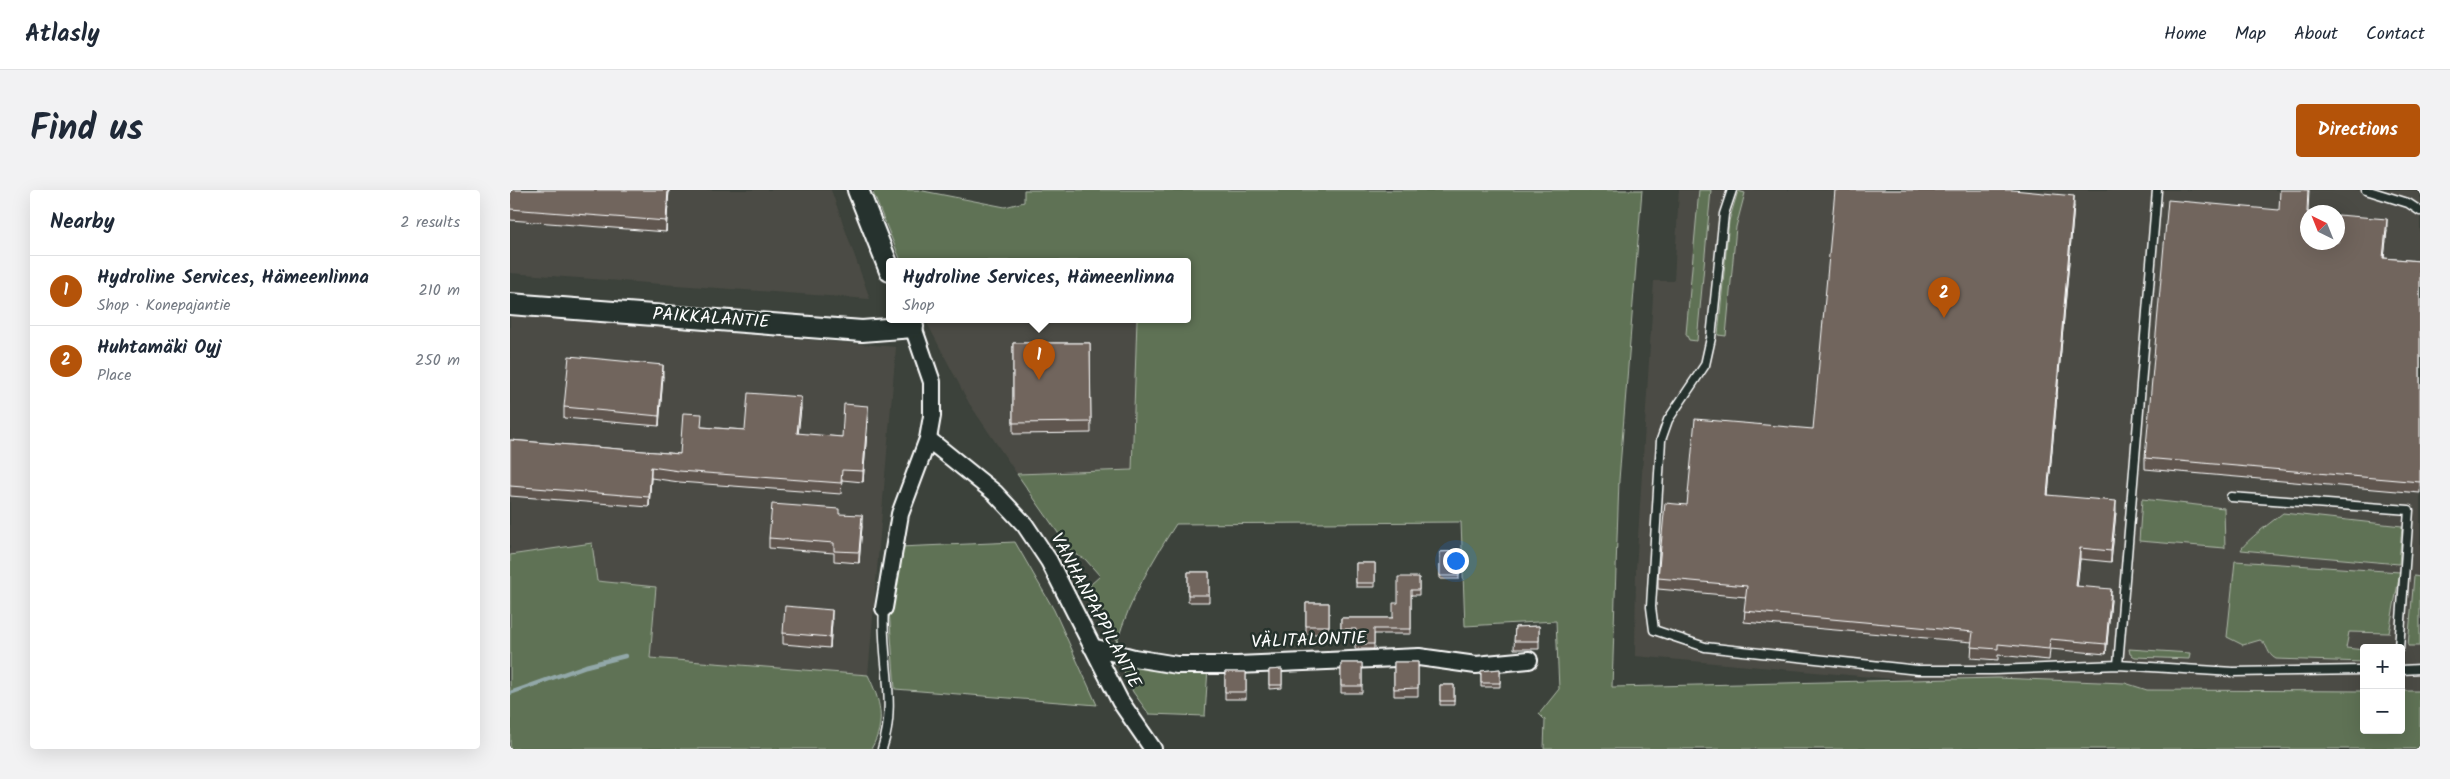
<!DOCTYPE html>
<html lang="en">
<head>
<meta charset="utf-8">
<style>
	:root { --surface:#fff; --page:#f2f2f3; --text:#1f2937; --muted:#747a83; --line:#e0e1e3; --accent:#b45309 }
	body { margin:0; font-family:Kalam,sans-serif; background:var(--page); color:var(--text) }
	.controls { position:absolute; right:15px; bottom:15px; display:grid; overflow:hidden; border-radius:5px; box-shadow:0 5px 20px #0002 }
	.controls button { width:45px; height:45px; display:grid; place-items:center; padding:0; border:0; border-bottom:1px solid var(--line); background:var(--surface); color:var(--text); font:25px sans-serif }
	.compass { position:absolute; left:1790px; top:15px; width:45px; height:45px; border-radius:50%; background:var(--surface); box-shadow:0 5px 20px #0002; rotate:317deg }
	.you { position:absolute; left:945px; top:370px; width:18px; height:18px; margin:-12px; border:4px solid #fff; border-radius:50%; background:#1a73e8; box-shadow:0 0 0 8px #1a73e833 }
	.badge { display:grid; place-items:center; width:32px; height:32px; border-radius:50%; background:var(--accent); color:#fff; font-size:16px; font-weight:700 }
	.pin { position:absolute; translate:-50% -41px; filter:drop-shadow(0 1px 2px #0008) }
	.pin::after { content:''; position:absolute; top:26px; width:18px; height:15px; background:inherit; clip-path:polygon(0 0,100% 0,50% 100%) }
	.popup { position:absolute; left:376px; top:68px; width:305px; height:65px; box-sizing:border-box; display:grid; place-content:center; border-radius:5px; background:var(--surface); filter:drop-shadow(0 1px 4px #0005); font-size:16px; white-space:nowrap; color:var(--muted) }
	.popup b { font-size:19px; color:var(--text) }
	.popup::after { content:''; position:absolute; left:50%; top:100%; margin-left:-10px; border:10px solid transparent; border-top-color:var(--surface) }
	.list { margin:0; padding:0; list-style:none }
	h2 { display:flex; justify-content:space-between; align-items:center; height:65px; margin:0; padding:0 20px; font-size:21px }
	h2 small { font-size:16px; font-weight:400; color:var(--muted) }
	.list li { display:grid; grid-template-columns:32px 1fr auto; gap:15px; align-items:center; box-sizing:border-box; height:70px; padding:0 20px; border-top:1px solid var(--line) }
	.list b { display:block; font-size:19px; white-space:nowrap }
	.list p { margin:0; font-size:16px; white-space:nowrap; color:var(--muted) }
	.list em { font-size:16px; font-style:normal; color:var(--muted) }
	.map { position:relative; flex:none; width:1910px; height:559px; overflow:hidden; border-radius:5px }
	header { display:flex; align-items:center; gap:30px; box-sizing:border-box; height:70px; padding:0 25px; background:var(--surface); border-bottom:1px solid var(--line) }
	header strong { font-size:24px }
	nav { display:flex; gap:28px; margin-inline-start:auto; font-size:18px }
	.intro { display:flex; align-items:center; justify-content:space-between; box-sizing:border-box; height:120px; padding:0 30px }
	h1 { margin:0; font-size:35px }
	.button { padding:12px 22px; border-radius:5px; background:var(--accent); color:#fff; font-size:18px; font-weight:700 }
	main { display:flex; gap:30px; padding:0 30px }
	aside { flex:1; background:var(--surface); border-radius:5px; box-shadow:0 5px 20px #0002 }
	.map>svg:first-child { display:block }
	.built { fill:#4c4c45; fill-rule:evenodd }
	.green { fill:#5f7255; stroke:#afb8aa }
	.lines { fill:none; stroke-linecap:round; stroke-linejoin:round }
	.stream { stroke:#92a8a9; stroke-width:4.5 }
	.service-casing { stroke:#fff; stroke-width:11 }
	.minor-casing { stroke:#fff; stroke-width:20 }
	.tertiary-casing { stroke:#fff; stroke-width:24 }
	.service { stroke:#26332d; stroke-width:8 }
	.minor { stroke:#26332d; stroke-width:16 }
	.tertiary { stroke:#26332d; stroke-width:20 }
	.wall { fill:#615750; stroke:#fff }
	.shaded-wall { fill:#4f4741; stroke:#fff }
	.building { fill:#71655d; stroke:#fff }
	.labels { text-anchor:middle; dominant-baseline:central; stroke-width:5; stroke-linejoin:round; paint-order:stroke }
	.street-label { font-size:18px; fill:#fff; stroke:#26332d }
</style>
</head>
<body>
<header>
<strong>Atlasly</strong>
<nav><a>Home</a><a>Map</a><a>About</a><a>Contact</a></nav>
</header>
<div class="intro"><h1>Find us</h1><a class="button">Directions</a></div>
<main>
<aside>
<h2>Nearby<small>2 results</small></h2>
<ul class="list">
<li><span class="badge">1</span><div><b>Hydroline Services, Hämeenlinna</b><p>Shop · Konepajantie</p></div><em>210 m</em></li>
<li><span class="badge">2</span><div><b>Huhtamäki Oyj</b><p>Place</p></div><em>250 m</em></li>
</ul>
</aside>
<div class="map">
<svg width="1910" height="559" viewBox="0 0 1910 559">
	<rect width="100%" height="100%" fill="#3c423b"/>
	<filter id="ink" filterUnits="userSpaceOnUse"><feTurbulence type="fractalNoise" baseFrequency=".02" numOctaves="2"/><feDisplacementMap in="SourceGraphic" scale="10" xChannelSelector="R" yChannelSelector="G"/><feConvolveMatrix kernelMatrix="1 2 1 2 8 2 1 2 1" color-interpolation-filters="sRGB"/></filter>
	<g filter="url(#ink)">
		<!-- built -->
		<path class="built" d="M0 0H321L360 109 0 83Z
			M1169 0H1910V502L1891 501V458H1854V501L1637 500 1615 493 1487 488 1396 490 1125 466 1126 380 1144 91H1164ZM1798 22H1828V52H1798Z
			M0 125 386 157 358 485 140 469 146 397 87 391 81 353 0 365Z
			M415 129H627L622 280 507 284 459 213Z"/>
		<!-- green -->
		<path class="green" d="M366 0H408L495 17 514 12V0H1132L1109 290 1102 497 1487 488 1615 493 1637 500 1854 501V540H1891V501H1910V559H1034L1035 530 1029 524 1049 499 1046 431 955 436 951 332 666 334C642 371 620 409 607 452L580 395 590 386 575 369 562 363 507 284 622 280 627 129H678V71H391L363 3Z
			M1189 0H1201L1187 151 1179 150 1176 144Z
			M1228 1 1235 3 1226 37 1216 146 1208 145 1219 31Z
			M1632 309 1714 318 1715 358 1629 351Z
			M1773 323 1892 336 1889 374 1731 360C1734 352 1764 330 1773 323Z
			M505 352 544 420 587 515 385 499 379 420 389 357Z
			M82 353 87 391 146 397 140 468 358 485C370 510 377 532 361 559H0V365Z
			M1725 371 1890 382 1879 443 1839 442 1836 458 1854 460V472L1766 469C1756 464 1759 455 1750 450L1733 455 1717 447Z
			M1904 386 1910 387V456H1898Z
			M1619 459 1680 463 1679 469 1625 467 1620 464Z
			M608 467 698 477 695 526 639 524 623 502Z"/>
		<g class="lines">
			<!-- stream -->
			<path class="stream" d="M0 503 76 476 115 466"/>
			<!-- service casing -->
			<g class="service-casing">
				<path id="service" d="M1222 0 1214 24 1201 148 1195 175 1158 230 1151 250 1141 417 1144 440 1195 457 1408 480H1484L1608 475 1647 0
					M1856 0 1898 13 1910 21
					M1721 307 1899 320 1889 458
					M1608 475 1723 482 1854 480
					M1891 480 1910 479
					M372 559C388 513 370 465 374 418"/>
			</g>
			<!-- minor casing -->
			<g class="minor-casing">
				<path id="minor" d="M418 249 485 303 515 335 539 371 610 511 643 559
					M374 418 390 324 418 249 422 226V192L403 137
					M582 457 624 468 667 475H727L909 467 966 475 1019 470"/>
			</g>
			<!-- tertiary casing -->
			<g class="tertiary-casing">
				<path id="tertiary" d="M348 0 380 81
					M0 114 352 141 403 137 399 129"/>
			</g>
			<!-- service -->
			<use href="#service" class="service"/>
			<!-- minor -->
			<use href="#minor" class="minor"/>
			<!-- tertiary -->
			<use href="#tertiary" class="tertiary"/>
		</g>
		<!-- wall -->
		<path class="wall" d="M0 0H159L156 42 0 30Z
			M1799 0 1798 22 1877 40 1874 68 1910 71V303L1635 279V268Z
			M1564 16 1538 305 1606 322 1601 372 1570 369 1567 396 1601 410 1596 464 1540 459 1539 470 1488 465V470L1461 468 1462 452 1234 432 1236 407 1148 399V388L1177 315 1303 239Z
			M503 153H580L581 243 503 244Z
			M153 186 149 236 54 228V217Z
			M291 218 288 244 332 247 358 227 353 292 332 290 331 304 169 292 141 288 139 317 0 306V250L170 264 192 237 235 240Z
			M329 324 352 336 349 373 324 371V363L259 358V348Z
			M949 361V389H930V362Z
			M846 373H865V397H846Z
			M678 382H699V412H678Z
			M909 387V405H901V444H864V459H845V444H831V428H883L888 413Z
			M796 413H819V444H796Z
			M322 431 320 458 273 454V443Z
			M1029 436V459H1004L1005 437Z
			M884 472H908V506H884Z
			M831 473H852V503H831Z
			M772 479V498L759 499V480Z
			M990 479V497H971V481Z
			M715 482H736V509H715Z
			M930 495H944V515H930Z"/>
		<!-- shaded-wall -->
		<path class="shaded-wall" d="M158 0H159L156 42V31Z
			M1564 6V16L1537 316V305Z
			M1877 29V40L1873 78V68Z
			M153 175V186L149 236V226Z
			M291 207V218L287 254V243Z
			M358 216V227L353 292V281Z
			M141 277V288L139 317V307Z
			M1606 311V322L1601 372V361Z
			M352 325V336L349 373V362Z
			M1570 358V369L1566 407V396Z
			M1601 399V410L1596 464V454Z
			M322 420V431L320 458V447Z"/>
		<!-- building -->
		<path class="building" d="M0 0H158L156 31 0 19Z
			M1325 0H1503L1564 6 1537 305 1606 311 1601 361 1570 358 1566 396 1601 399 1596 454 1540 449 1539 459 1488 454V459L1461 457 1463 442 1234 421 1237 396 1148 388 1155 313 1177 315 1185 229 1303 239Z
			M1770 0H1798L1797 22H1799H1798V52H1828V25L1877 29 1873 68 1910 71V292L1635 268 1658 10 1769 20Z
			M503 153H580L581 232 503 233Z
			M59 166 153 175 149 226 54 217Z
			M238 203 291 207 287 243 332 247 334 214 358 216 353 281 332 280 331 293 169 281 141 277 139 307 0 296V250L170 264 173 223 192 224 191 237 235 240Z
			M262 314 329 319V324L352 325 349 362 324 361V353L259 348Z
			M949 361V386H930V362Z
			M846 373H865V393H846Z
			M678 382H699V405H678Z
			M888 387H909V400H901V439H864V454H845L846 439H831V428H883V413H888Z
			M796 413H819V436H796Z
			M275 416 322 420 320 447 273 443Z
			M1029 436V451H1004L1005 437Z
			M884 472H908V498L884 499Z
			M831 473H852V496H831Z
			M772 479V495H759V480Z
			M990 479V493H971V481Z
			M715 482H736V502H715Z
			M930 495H944V511H930Z"/>
	</g>
	<g class="labels">
		<!-- street labels -->
		<g class="street-label">
			<text transform="translate(201 129) rotate(4)">PAIKKALANTIE</text>
			<text transform="translate(585 421) rotate(62)">VANHANPAPPILANTIE</text>
			<text transform="translate(799 451) rotate(-2)">VÄLITALONTIE</text>
		</g>
	</g>
</svg>
<div class="controls">
<button>+</button>
<button>−</button>
</div>
<svg class="compass" viewBox="-18 -18 36 36"><path d="M0-13l5 13h-10z" fill="#e53935"/><path d="M0 13l5-13h-10z" fill="#747a83"/></svg>
<div class="you"></div>
<div class="pin badge" style="left:529px;top:190px">1</div>
<div class="popup"><b>Hydroline Services, Hämeenlinna</b>Shop</div>
<div class="pin badge" style="left:1434px;top:128px">2</div>
</div>
</main>
</body>
</html>
